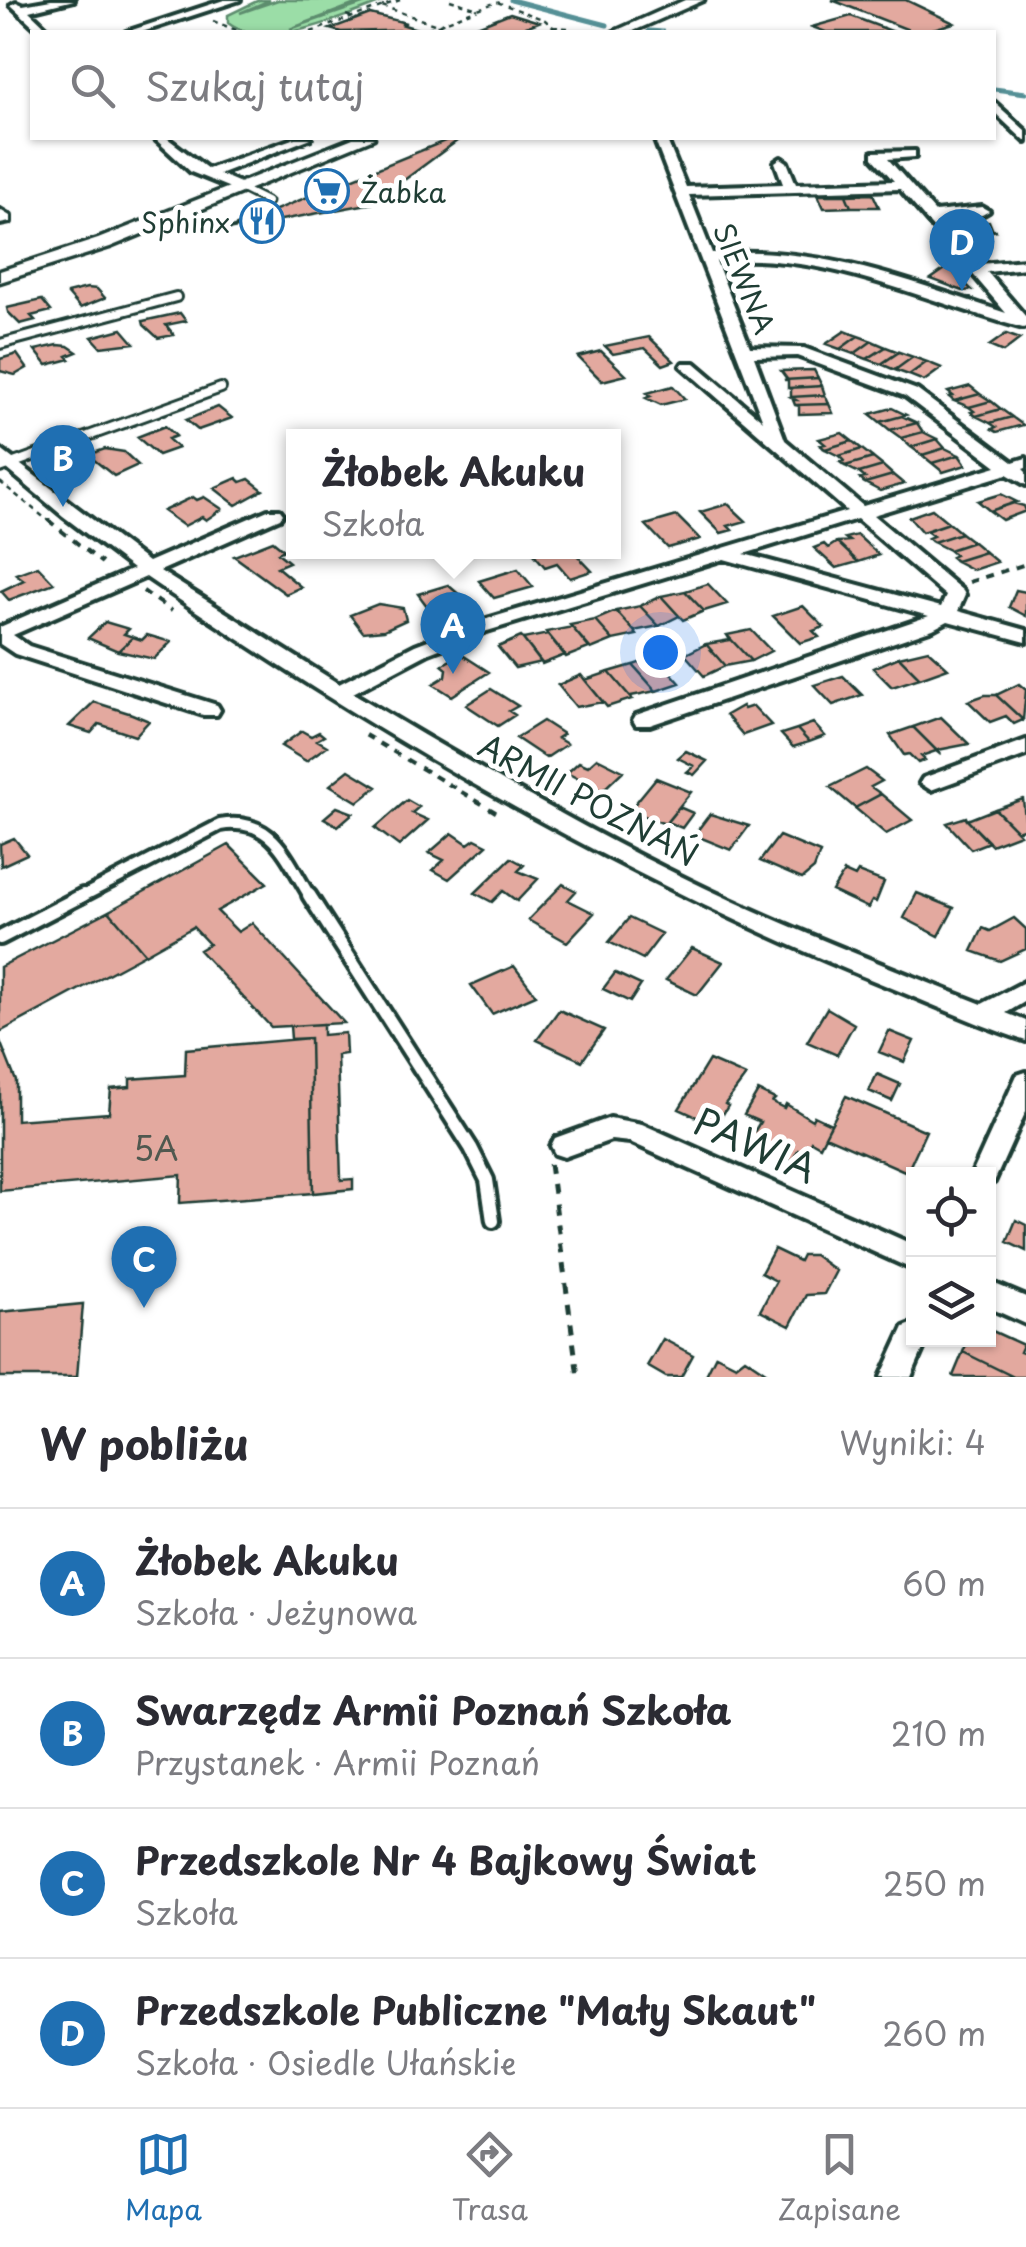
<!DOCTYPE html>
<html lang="pl">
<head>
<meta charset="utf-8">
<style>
	:root { --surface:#fff; --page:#f7f7f7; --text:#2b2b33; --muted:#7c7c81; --line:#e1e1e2; --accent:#1f6fb2 }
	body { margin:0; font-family:"Playpen Sans",sans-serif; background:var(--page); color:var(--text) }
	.controls { position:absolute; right:30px; bottom:30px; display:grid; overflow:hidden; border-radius:0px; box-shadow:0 2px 8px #0004 }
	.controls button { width:90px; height:90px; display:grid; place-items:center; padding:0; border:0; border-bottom:2px solid var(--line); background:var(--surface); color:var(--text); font:50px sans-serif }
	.you { position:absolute; left:660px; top:652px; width:35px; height:35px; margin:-25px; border:8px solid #fff; border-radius:50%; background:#1a73e8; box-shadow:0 0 0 15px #1a73e833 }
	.badge { display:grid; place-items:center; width:65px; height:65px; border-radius:50%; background:var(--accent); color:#fff; font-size:32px; font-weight:700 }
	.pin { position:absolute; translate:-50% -82px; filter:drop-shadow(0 2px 5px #0008) }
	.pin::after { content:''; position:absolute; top:52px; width:35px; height:30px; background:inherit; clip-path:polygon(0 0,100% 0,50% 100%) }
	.popup { position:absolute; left:286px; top:429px; width:335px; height:130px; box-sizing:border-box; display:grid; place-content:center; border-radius:0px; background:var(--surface); filter:drop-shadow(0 2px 8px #0005); font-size:32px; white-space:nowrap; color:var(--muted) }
	.popup b { font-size:38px; color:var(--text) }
	.popup::after { content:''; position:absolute; left:50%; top:100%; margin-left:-20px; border:20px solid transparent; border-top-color:var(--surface) }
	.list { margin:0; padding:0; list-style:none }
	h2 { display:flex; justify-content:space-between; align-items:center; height:130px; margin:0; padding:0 40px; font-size:42px }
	h2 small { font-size:32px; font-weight:400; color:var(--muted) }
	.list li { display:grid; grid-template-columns:65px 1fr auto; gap:30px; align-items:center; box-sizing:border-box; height:150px; padding:0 40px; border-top:2px solid var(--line) }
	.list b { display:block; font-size:38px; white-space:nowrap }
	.list p { margin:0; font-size:32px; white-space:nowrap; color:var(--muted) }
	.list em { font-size:32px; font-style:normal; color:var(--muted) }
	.icon { flex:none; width:55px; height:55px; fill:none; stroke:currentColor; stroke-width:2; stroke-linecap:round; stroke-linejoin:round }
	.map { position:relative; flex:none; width:1026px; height:1377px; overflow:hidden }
	.search { position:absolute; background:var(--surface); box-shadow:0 2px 8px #0004; left:30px; right:30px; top:30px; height:110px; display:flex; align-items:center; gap:25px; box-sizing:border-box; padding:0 35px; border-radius:0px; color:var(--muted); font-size:38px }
	.sheet { height:730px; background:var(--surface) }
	nav { display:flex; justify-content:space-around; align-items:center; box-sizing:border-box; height:140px; border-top:2px solid var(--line); background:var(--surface); font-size:28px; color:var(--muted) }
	nav a { display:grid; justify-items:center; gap:5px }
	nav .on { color:var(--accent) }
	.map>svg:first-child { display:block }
	.green { fill:#9bdda7; stroke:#5d8d6e; stroke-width:2.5 }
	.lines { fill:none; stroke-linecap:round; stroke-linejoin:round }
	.stream { stroke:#559096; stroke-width:5 }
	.building { fill:#e3a99f; stroke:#1f3d34; stroke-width:2.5 }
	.service-far3-casing { stroke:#1f3d34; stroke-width:11 }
	.service-far2-casing { stroke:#1f3d34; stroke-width:14 }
	.service-far1-casing { stroke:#1f3d34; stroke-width:18 }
	.service-casing { stroke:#1f3d34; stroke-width:20 }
	.minor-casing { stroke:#1f3d34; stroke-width:8 }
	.tertiary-casing { stroke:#1f3d34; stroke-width:7 }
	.path-far2 { stroke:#1f3d34; stroke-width:2.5; stroke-dasharray:5 5; stroke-linecap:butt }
	.path-far1 { stroke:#1f3d34; stroke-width:4; stroke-dasharray:8 8; stroke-linecap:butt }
	.path { stroke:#1f3d34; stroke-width:5; stroke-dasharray:10 10; stroke-linecap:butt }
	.service-far3 { stroke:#fff; stroke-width:6 }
	.service-far2 { stroke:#fff; stroke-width:8 }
	.service-far1 { stroke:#fff; stroke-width:10 }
	.service { stroke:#fff; stroke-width:12 }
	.minor { fill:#fff; fill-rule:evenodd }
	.tertiary { fill:#fff; fill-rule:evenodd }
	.labels { text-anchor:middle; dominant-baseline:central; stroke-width:10; stroke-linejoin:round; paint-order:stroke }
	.far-poi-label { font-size:28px; fill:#1f3d34; stroke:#fff; text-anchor:start }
	.far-street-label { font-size:28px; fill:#1f3d34; stroke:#fff }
	.street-label { font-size:32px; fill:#1f3d34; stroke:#fff }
	.near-number-label { font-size:32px; fill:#50584f }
	.near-street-label { font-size:38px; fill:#1f3d34; stroke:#fff }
</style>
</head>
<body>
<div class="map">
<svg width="1026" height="1377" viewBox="0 0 1026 1377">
	<rect width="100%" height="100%" fill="#fff"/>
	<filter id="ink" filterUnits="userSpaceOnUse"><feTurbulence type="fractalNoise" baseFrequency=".01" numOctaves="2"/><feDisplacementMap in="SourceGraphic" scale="20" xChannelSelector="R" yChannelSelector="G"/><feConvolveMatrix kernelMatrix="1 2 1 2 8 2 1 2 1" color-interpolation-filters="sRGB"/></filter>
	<g filter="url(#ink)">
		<!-- green -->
		<path class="green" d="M259 0H270L240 13 278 0H366L290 29 374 0H387C347 15 267 53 228 23V15Z"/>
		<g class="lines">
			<!-- stream -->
			<path class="stream" d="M511 0 607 25
				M649 31 663 32
				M994 89 1026 93"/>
		</g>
		<!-- building -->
		<path class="building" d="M832 0H906L954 23 933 29 941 32H914Z
			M510 13 539 22 513 32H462Z
			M370 14 406 23 401 24 420 30 341 32 330 29Z
			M851 16 894 32H826L812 27Z
			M452 138H461L373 203 227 230Z
			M873 194 879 207H851L846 195Z
			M818 195H846L851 207 824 208Z
			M989 221 993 231 997 230 973 232 961 223Z
			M951 265 955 274 972 290 963 291 931 279Z
			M87 288 97 289 105 298 80 308 67 293Z
			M42 300 51 311 31 316 35 320 20 324 8 312 7 308Z
			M180 313 186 321 166 325 174 335 158 338 144 325 143 321Z
			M122 329 134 343 101 347 92 337Z
			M845 331 858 336 840 349 826 344Z
			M1006 334 1020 339 1003 352 989 346Z
			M858 336 872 341 854 354 840 349Z
			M649 337 674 361 663 365 645 348 613 354 605 346Z
			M872 341 886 347 867 359 854 354Z
			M58 345 68 346 77 352 67 356 70 359 47 365 35 350Z
			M886 347 899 352 881 364 867 359Z
			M601 351 626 375 602 381 578 357Z
			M899 352 913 357 895 370 881 364Z
			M17 354 27 368 15 375 0 371V359Z
			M913 357 927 362 909 375 895 370Z
			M927 362 942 368 924 381 909 375Z
			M814 370 818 378 784 380 787 379 781 371Z
			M818 378 822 386 788 388V380H784Z
			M673 386 685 399 661 405 646 398 651 396 647 393Z
			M822 386 825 395 791 397V389L788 388Z
			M970 386 980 394 954 401 949 397 953 396 948 392Z
			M980 394 991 401 969 407 954 401Z
			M825 395 829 404 795 405 793 400H796L791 397Z
			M991 401 1001 409 976 416 971 412 974 411 969 407Z
			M829 404 833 413 799 414V406L795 405Z
			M218 407 232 418 198 430 186 420Z
			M892 408 906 415 880 422 870 414Z
			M1001 409 1012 417 990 423 976 416Z
			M902 416 917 423 890 430 880 422Z
			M1012 417 1023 425 997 432 992 429 996 427 990 423Z
			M917 423 923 432 901 438 890 430Z
			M165 426 176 436 168 439 178 448 158 455 137 437Z
			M923 432 937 439 911 447 901 438Z
			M842 433 852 441 825 449 820 445 825 444 819 439Z
			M937 439 945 448 922 455 911 447Z
			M852 441 862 449 839 456 825 449Z
			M945 448 959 455 932 463 922 455Z
			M105 449 124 452 138 465 114 476 88 455Z
			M862 449 873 458 845 466 840 462 844 461 839 456Z
			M959 455 966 465 943 472 932 463Z
			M873 458 883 466 859 473 845 466Z
			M883 466 893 475 865 483 860 479 865 478 859 473Z
			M893 475 904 484 880 491 865 483Z
			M237 478 241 482 249 479 263 490 236 505 214 488Z
			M1001 494 1017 502 990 511 978 501Z
			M193 497 197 500 204 497 222 509 206 520 202 517 184 526 163 511Z
			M1013 503 1024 506 1026 511 1002 520 990 511Z
			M728 504 746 521 728 526 732 530 721 533 700 512Z
			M932 509 949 523 922 532 909 517Z
			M677 516 700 539 668 548 646 525Z
			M949 523 961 533 933 542 928 538 933 536 926 531Z
			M961 533 973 542 949 550 933 542Z
			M857 535 879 555 858 562 837 542 849 541 845 538Z
			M273 541 284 550 278 553 289 562 277 567 301 587 286 594 234 556Z
			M837 542 858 562 836 568 814 548 824 544 828 548Z
			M973 542 985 552 956 561 951 557 955 555 949 550Z
			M542 552H574L592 571 570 578 557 563 545 567 534 554Z
			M985 552 997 562 973 570 956 561Z
			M38 566 54 583 9 600 1 591 24 580 16 574Z
			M518 569 533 587 494 598 479 581Z
			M708 584 727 604 704 611 685 591Z
			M448 585 461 596 465 606 445 611 448 614 436 618 418 594Z
			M1016 590 1026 592V616L1009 607Z
			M685 591 704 611 683 620 661 596Z
			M661 596 679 616 659 626 640 606Z
			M378 604 403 608 406 620 384 630 363 632 350 615Z
			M640 606 659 626 634 631 616 611Z
			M803 606 824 627 813 631 819 637 800 643 773 616Z
			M616 611 634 631 637 635 613 640 595 620Z
			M595 620 613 640 591 649 570 625Z
			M105 622 129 629 124 634 133 637 118 651 88 638Z
			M572 627 589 648 566 657 546 632Z
			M751 630 771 651 751 661 727 635Z
			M548 634 565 655 542 664 523 639Z
			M147 635 171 642 154 659 118 651 133 637 142 640Z
			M727 635 751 661 725 666 706 644 730 640Z
			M521 637 523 639 541 662 515 668 498 647Z
			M706 644 725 666 704 676 681 650 686 654Z
			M928 650 948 668 920 678 899 657Z
			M461 654 489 672 452 696 433 684 446 676 447 669 442 665Z
			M657 657 680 683 656 691 633 665Z
			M899 657 920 678 892 687 873 668Z
			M633 665 656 691 631 696 632 699 609 672Z
			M609 672 632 699 607 707 585 680Z
			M581 675 585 680 603 702 576 707 558 685Z
			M843 676 862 695 833 705 814 685Z
			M1019 684 1026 690 1023 720 996 695Z
			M491 689 518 706 509 711 515 715 498 726 466 705Z
			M985 695H996L1023 720 1014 724 1006 716 990 722 968 701Z
			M94 702 132 714 149 721 135 736 99 724 91 733 69 726Z
			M742 706 744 709 753 706 771 725 743 735 726 715Z
			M941 717 969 744 938 750 941 755 913 727Z
			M543 721 563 734 557 738 567 744 546 758 516 738Z
			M813 723 825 736 809 742 797 729Z
			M913 727 941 755 936 751 921 756 925 760 918 763 909 754 904 755 890 735Z
			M797 729 809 742 793 747 781 734Z
			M302 731 311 736 319 732 324 736 317 740 327 746 306 761 281 746Z
			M686 751 707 761 694 775 687 772 694 766 678 758Z
			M597 758 623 771 602 791 567 773 579 762 588 766Z
			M866 769 882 781 871 787 881 794 855 808 830 787Z
			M349 770 377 787 358 802 330 785Z
			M656 778 691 792 665 824 639 814 642 810 633 806Z
			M881 794 912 820 886 834 855 808Z
			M1023 799 1026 828 1017 831 995 809Z
			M407 800 419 807 412 813 428 820 399 846 375 828Z
			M337 807 353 813 338 826 324 818Z
			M679 807 693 813 682 828 667 822Z
			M995 809 1020 834 991 845 967 820Z
			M710 814 749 826 731 850 694 835Z
			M966 817 967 820 989 842 971 849 947 823Z
			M452 833 468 844 475 839 487 845 449 879 433 870 444 860 429 853Z
			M779 836 820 853 814 869 802 879 760 861Z
			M14 838 27 854 1 866 0 844Z
			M229 845 267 883 217 911 238 932 252 923 344 1023 271 1027 199 950 209 944 193 927 145 954 109 911Z
			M511 858 524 865 518 871 538 879 517 901 503 891 492 902 475 893Z
			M844 872 855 877 858 872 884 882 876 902 872 901 868 908 832 891Z
			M563 884 576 891 568 900 594 913 567 942 528 920Z
			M917 893 954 908 939 936 904 918Z
			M109 911 145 954 0 1032V967Z
			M629 918 662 934 643 959 609 942Z
			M1014 918 1026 929V949L1000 961 972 951 983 928 990 931Z
			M692 948 723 962 697 995 666 980Z
			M514 966 536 995 492 1014 471 985Z
			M615 973 641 985 630 1002 603 989Z
			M827 1008 854 1024 837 1055 807 1042Z
			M559 1010 604 1030 582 1061 537 1040Z
			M323 1024V1035L345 1033 346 1054 337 1055 341 1180 353 1179V1189L313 1193 310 1038 291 1039 290 1026Z
			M889 1031 914 1041 904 1062 879 1052Z
			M310 1038 313 1193 180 1203 181 1175 0 1191V1041L16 1081V1120L109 1113 111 1089 130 1087V1079L185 1075 186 1049Z
			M709 1060 746 1076 725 1104 728 1106 716 1126 679 1109Z
			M877 1074 900 1084 892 1101 869 1091Z
			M758 1091 775 1099 772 1102 784 1108 786 1104 812 1120 814 1116 831 1124 820 1146 811 1141 805 1153 798 1150 792 1161 774 1153 777 1149 767 1145 764 1149 748 1142 760 1122 744 1115Z
			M846 1096 926 1131 907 1172 825 1136Z
			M1016 1220 1026 1225V1251L1007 1242Z
			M774 1249 799 1261 802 1255H814L836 1271 824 1294 806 1295 790 1326 760 1311 776 1281 761 1273Z
			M83 1304 77 1377H0V1312Z
			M988 1329 1023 1345 1020 1352 1026 1354V1377H1014L963 1352 968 1340H988Z
			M663 1339 693 1355 681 1377H666L647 1366Z
			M963 1352 1014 1377H955L953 1376Z
			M716 1355 736 1365 745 1358 773 1377H705Z"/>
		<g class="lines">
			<!-- service-far3 casing -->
			<g class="service-far3-casing">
				<path id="service-far3" d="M240 188 268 202"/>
			</g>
			<!-- service-far2 casing -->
			<g class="service-far2-casing">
				<path id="service-far2" d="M0 344 176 297
					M0 468 221 388"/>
			</g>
			<!-- service-far1 casing -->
			<g class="service-far1-casing">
				<path id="service-far1" d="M79 898 220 825C274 816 286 859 311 898"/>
			</g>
			<!-- service casing -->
			<g class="service-casing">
				<path id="service" d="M309 895 471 1148 487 1180 493 1221
					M0 938 83 895"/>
			</g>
			<!-- minor casing -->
			<g class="minor-casing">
				<path id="minor" d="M51 0H74L29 11 51 32H40L11 5 16 2 23 5Z
					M224 0H240L142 32H126Z
					M994 102 1026 131V142L994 112Z
					M154 138H167L208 169 295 138H311L219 174 245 185V191L240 192 191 172Z
					M654 138H666L686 187 783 184 775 162 781 158 787 162 796 184 894 181 873 158V152L915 151V157L888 159 935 212 982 207 989 211 982 215 941 220 980 264 1026 260V268L987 272 1026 317V327L1023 328C921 300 825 251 716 261L750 347 804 348 917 390 1013 462 1026 458V468L1023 469 1026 472V485L1007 474 873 515 963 591 965 595 958 611 1026 630V642L948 621 933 629 650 725H636L633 720 636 715 929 616 724 559 484 632 429 653 353 693C478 768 603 841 735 902 816 939 899 971 982 1004L1026 981V1001L1006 1013 1026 1021V1041C981 1026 936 1006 892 988 628 882 380 738 146 577L13 635 29 646 217 705 220 710 217 715H203L15 654 0 644V627L133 569 63 516 0 463V449L148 562 268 510H280L283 514 280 518 160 571 339 684 415 645 470 624 847 511 681 366 683 363H695L763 421ZM900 189 1006 313C910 281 815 244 712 253L689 195ZM797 356 905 396 997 466 863 506 785 440 754 357ZM857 519 946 596 941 607 744 554Z
					M0 210 10 216V222L0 224Z
					M1026 740V755L931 790 920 783 923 778Z
					M1026 1072V1111L994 1182 988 1184V1174H972L1017 1075Z
					M610 1118 642 1124 914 1245V1270L630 1142 611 1140 564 1157 555 1154 551 1146 555 1138Z
					M988 1281 1026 1297V1324L988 1307Z
					M914 1323V1340H927L911 1377H881L904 1327Z"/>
			</g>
			<!-- tertiary casing -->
			<g class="tertiary-casing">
				<path id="tertiary" d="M685 0H704L631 32H613Z
					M353 138H374L110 247 0 282V271L98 239Z"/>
			</g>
			<!-- path-far2 -->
			<path class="path-far2" d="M450 0 478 9 497 2 545 20 553 27 551 32
				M382 6 437 25 478 9
				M346 15 357 19
				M213 21 241 32
				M553 27 569 28 564 32
				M311 32 400 0
				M418 32 437 25 461 32
				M319 174 342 185
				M0 482 51 523"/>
			<!-- path-far1 -->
			<path class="path-far1" d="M48 520 102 563
				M969 582 1026 564
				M143 591 172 611
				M365 735 499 814"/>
			<!-- path -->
			<path class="path" d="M550 1164 578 1377"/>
			<!-- service-far3 -->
			<use href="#service-far3" class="service-far3"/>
			<!-- service-far2 -->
			<use href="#service-far2" class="service-far2"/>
			<!-- service-far1 -->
			<use href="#service-far1" class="service-far1"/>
			<!-- service -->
			<use href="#service" class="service"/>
			<!-- minor -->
			<use href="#minor" class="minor"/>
			<!-- tertiary -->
			<use href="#tertiary" class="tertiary"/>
		</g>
	</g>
	<!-- icons -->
	<defs>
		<g id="supermarket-ring" transform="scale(2.25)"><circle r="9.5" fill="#fff" stroke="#1f6fb2" stroke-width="1.5"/><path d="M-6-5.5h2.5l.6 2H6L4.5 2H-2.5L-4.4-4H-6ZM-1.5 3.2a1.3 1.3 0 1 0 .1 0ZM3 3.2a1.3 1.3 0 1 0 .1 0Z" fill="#1f6fb2"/></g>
		<g id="restaurant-ring" transform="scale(2.25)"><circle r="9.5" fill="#fff" stroke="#1f6fb2" stroke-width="1.5"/><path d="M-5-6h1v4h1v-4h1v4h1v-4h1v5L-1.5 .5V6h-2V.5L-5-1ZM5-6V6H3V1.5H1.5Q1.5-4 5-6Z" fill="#1f6fb2"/></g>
	</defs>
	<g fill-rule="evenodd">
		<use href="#supermarket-ring" x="327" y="191"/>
		<use href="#restaurant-ring" x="262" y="221"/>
	</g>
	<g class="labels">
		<!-- far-poi labels -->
		<g class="far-poi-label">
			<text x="360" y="191">Żabka</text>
			<text x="230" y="221" text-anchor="end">Sphinx</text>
		</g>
		<!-- far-street labels -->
		<g class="far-street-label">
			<text transform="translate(745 278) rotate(68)">SIEWNA</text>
		</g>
		<!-- street labels -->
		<g class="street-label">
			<text transform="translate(589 799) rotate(28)">ARMII POZNAŃ</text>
		</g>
		<!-- near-number labels -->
		<g class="near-number-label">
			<text x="156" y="1148">5A</text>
		</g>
		<!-- near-street labels -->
		<g class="near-street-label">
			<text transform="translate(756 1144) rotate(24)">PAWIA</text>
		</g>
	</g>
</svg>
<div class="controls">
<button><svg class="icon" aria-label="locate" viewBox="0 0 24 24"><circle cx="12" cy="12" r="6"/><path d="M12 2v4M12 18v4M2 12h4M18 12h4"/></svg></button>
<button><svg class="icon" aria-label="layers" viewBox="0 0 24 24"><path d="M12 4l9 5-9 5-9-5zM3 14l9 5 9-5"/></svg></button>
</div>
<div class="you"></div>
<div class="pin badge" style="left:453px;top:674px">A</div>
<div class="popup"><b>Żłobek Akuku</b>Szkoła</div>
<div class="pin badge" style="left:63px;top:507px">B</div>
<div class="pin badge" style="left:144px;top:1308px">C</div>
<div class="pin badge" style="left:962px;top:291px">D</div>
<div class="search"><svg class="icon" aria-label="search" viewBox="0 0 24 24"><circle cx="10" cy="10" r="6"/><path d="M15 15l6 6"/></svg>Szukaj tutaj</div>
</div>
<section class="sheet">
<h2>W pobliżu<small>Wyniki: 4</small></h2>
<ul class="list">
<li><span class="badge">A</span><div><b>Żłobek Akuku</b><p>Szkoła · Jeżynowa</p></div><em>60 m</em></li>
<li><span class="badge">B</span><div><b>Swarzędz Armii Poznań Szkoła</b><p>Przystanek · Armii Poznań</p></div><em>210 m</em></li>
<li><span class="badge">C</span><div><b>Przedszkole Nr 4 Bajkowy Świat</b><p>Szkoła</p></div><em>250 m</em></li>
<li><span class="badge">D</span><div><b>Przedszkole Publiczne &quot;Mały Skaut&quot;</b><p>Szkoła · Osiedle Ułańskie</p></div><em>260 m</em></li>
</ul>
</section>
<nav>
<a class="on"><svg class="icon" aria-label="map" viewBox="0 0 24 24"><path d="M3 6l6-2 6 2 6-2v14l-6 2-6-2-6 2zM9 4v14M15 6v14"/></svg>Mapa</a>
<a><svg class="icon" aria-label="directions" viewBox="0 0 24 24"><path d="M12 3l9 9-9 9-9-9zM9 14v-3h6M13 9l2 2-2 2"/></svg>Trasa</a>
<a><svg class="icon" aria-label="saved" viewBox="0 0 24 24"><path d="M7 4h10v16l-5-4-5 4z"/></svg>Zapisane</a>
</nav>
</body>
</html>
